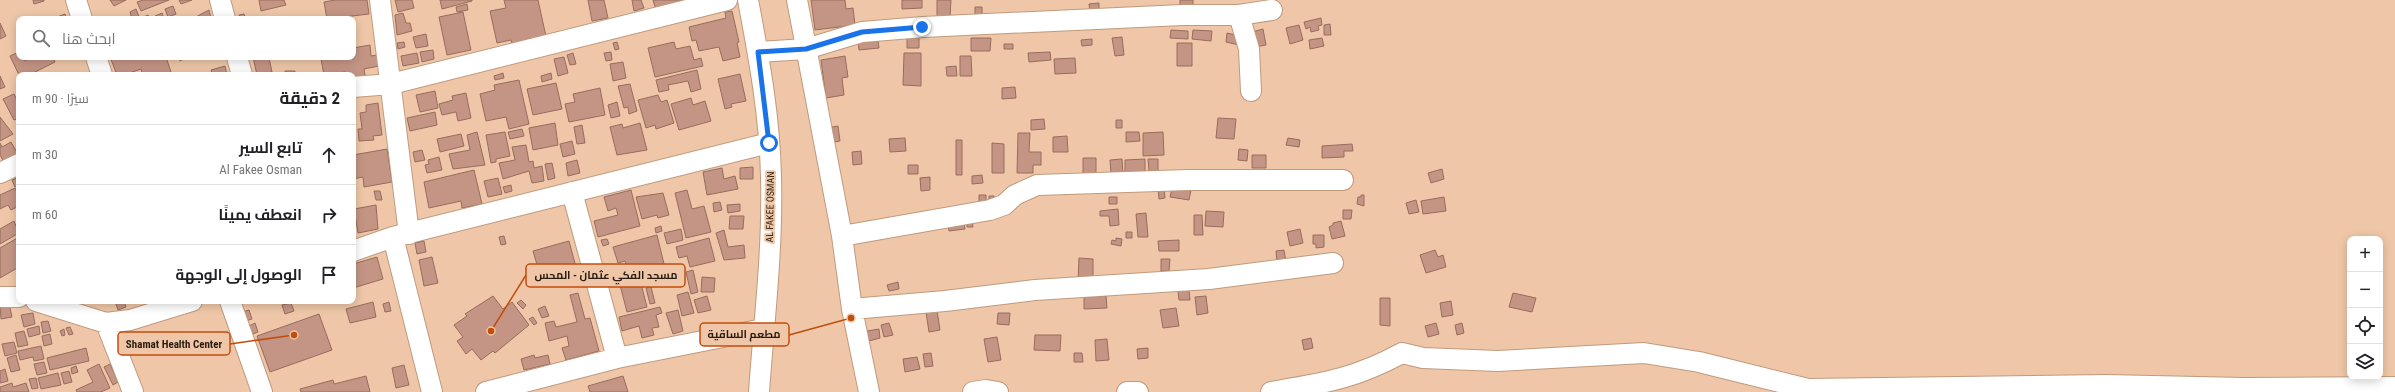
<!DOCTYPE html>
<html lang="ar">
<head>
<meta charset="utf-8">
<style>
	:root { --surface:#fff; --page:#f2f2f2; --text:#202124; --muted:#757577; --line:#e0e0e0 }
	body { margin:0; font-family:"Roboto Condensed",Cairo,sans-serif; background:var(--page); color:var(--text); direction:rtl }
	.controls { position:absolute; right:12px; bottom:12px; display:grid; overflow:hidden; border-radius:8px; box-shadow:0 2px 10px #0003 }
	.controls button { width:36px; height:36px; display:grid; place-items:center; padding:0; border:0; border-bottom:1px solid var(--line); background:var(--surface); color:var(--text); font:20px sans-serif }
	.stop { position:absolute; width:12px; height:12px; margin:-9px; border:3px solid #1a73e8; border-radius:50%; background:#fff }
	.stop.end { background:#1a73e8; border-color:#fff; box-shadow:0 1px 4px #0008 }
	.list { margin:0; padding:0; list-style:none }
	h2 { display:flex; justify-content:space-between; align-items:center; height:52px; margin:0; padding:0 16px; font-size:17px }
	h2 small { font-size:13px; font-weight:400; color:var(--muted) }
	.list li { display:grid; grid-template-columns:26px 1fr auto; gap:12px; align-items:center; box-sizing:border-box; height:60px; padding:0 16px; border-top:1px solid var(--line) }
	.list b { display:block; font-size:15px; white-space:nowrap }
	.list p { margin:0; font-size:13px; white-space:nowrap; color:var(--muted) }
	.list em { font-size:13px; font-style:normal; color:var(--muted) }
	.icon { flex:none; width:22px; height:22px; fill:none; stroke:currentColor; stroke-width:2; stroke-linecap:round; stroke-linejoin:round }
	.map { position:relative; flex:none; width:2395px; height:392px; overflow:hidden; direction:ltr }
	.search { position:absolute; background:var(--surface); box-shadow:0 2px 10px #0003; left:16px; top:16px; width:340px; height:44px; display:flex; align-items:center; gap:10px; box-sizing:border-box; padding:0 14px; border-radius:8px; color:var(--muted); font-size:15px }
	.panel { position:absolute; background:var(--surface); box-shadow:0 2px 10px #0003; left:16px; top:72px; width:340px; height:232px; border-radius:8px; direction:rtl }
	.map>svg:first-child { display:block }
	.building { fill:#c49585; stroke:#986c5d }
	.lines { fill:none; stroke-linecap:round; stroke-linejoin:round }
	.minor-casing { stroke:#c09a7d; stroke-width:22 }
	.minor { stroke:#fff; stroke-width:20 }
	.route { stroke:#1a73e8; stroke-width:5 }
	.labels { text-anchor:middle; dominant-baseline:central; stroke-width:4; stroke-linejoin:round; paint-order:stroke }
	.street-label { font-size:10px; fill:#2b1c11; stroke:#efc7a8 }
	.leader { fill:none; stroke:#c24d0d; stroke-width:1.5 }
	.callout-dot { fill:#c24d0d; stroke:#efc7a8; stroke-width:1.5 }
	.callout { fill:#efc7a8; stroke:#c24d0d; stroke-width:1.5 }
	.callout-label { font-size:11px; text-anchor:middle; font-weight:bold; fill:#2b1c11 }
</style>
</head>
<body>
<div class="map">
<svg width="2395" height="392" viewBox="0 0 2395 392">
	<rect width="100%" height="100%" fill="#efc7a8"/>
	<!-- building -->
	<path class="building" d="M33 0H44V1L34 4Z
		M110 0H126L114 6Z
		M143 0H169L141 11 137 2Z
		M179 0H192L181 4Z
		M259 0H284L286 5 261 11Z
		M335 0H367L369 14 327 19 324 2Z
		M395 0H412L414 8 398 12Z
		M440 0H472V1L442 9Z
		M504 0H538L547 41 513 48 511 40 497 43 490 11 506 8Z
		M588 0H604L608 18 592 21Z
		M632 0H641L644 8 634 11Z
		M653 0H693L656 10Z
		M811 0H845L846 9 853 8 855 25 815 30Z
		M902 0H922V8L902 9Z
		M937 0H951L950 17H937Z
		M1180 0H1193V8H1180Z
		M1099 3V11L1090 12 1089 4Z
		M467 4 468 10 457 12 456 7Z
		M173 6 176 14 168 17 165 9Z
		M975 7H982V17L975 18Z
		M136 9 139 17 132 19 130 12Z
		M209 10 211 19H192Z
		M732 11 739 42 737 43 740 57 723 61 719 47 699 51 696 40 692 41 689 27 726 18 725 12Z
		M463 12 471 50 447 55 439 17Z
		M162 13 164 19H156L155 16Z
		M403 13 406 23H410L412 31 397 35 395 15Z
		M65 14 67 19H57V17Z
		M244 14 246 19H240L239 15Z
		M148 15 150 19H139Z
		M1321 18 1322 25 1318 26 1319 30 1311 32 1310 27 1306 29 1304 22Z
		M0 23 6 36 0 39Z
		M1330 24 1331 35H1324V25Z
		M1299 25 1303 40 1290 44 1286 28Z
		M1263 29 1266 45 1255 47 1252 32Z
		M1171 30 1188 31V39L1170 38Z
		M1193 30 1212 31 1211 41 1192 39Z
		M1227 33 1240 36 1239 45 1226 42Z
		M426 34 428 46 416 48 413 37Z
		M1122 37 1124 55 1115 56 1112 38Z
		M907 38H919V48H907Z
		M971 38H991L990 51H971Z
		M1322 38 1324 46 1310 49 1309 40Z
		M1092 39V45L1082 46 1081 40Z
		M878 40 879 48 859 50 858 42Z
		M404 42 405 47 398 49 397 43Z
		M617 42 619 49 615 50 613 43Z
		M674 42 676 49 690 46 694 60 701 58 703 66 655 77 648 48Z
		M1177 43H1192V66H1177Z
		M1004 44H1013V49H1004Z
		M370 45 371 56 377 55 379 66 364 69 366 80 353 82V75H345V72L324 75 321 59 353 57V48Z
		M433 50 434 59 422 62 420 52Z
		M19 52V57H23L25 61 32 57H53L55 62 29 75H19L10 56Z
		M611 52 612 60 606 61 604 53Z
		M1050 52 1051 60 1029 62 1028 53Z
		M417 53 419 63 403 66 401 56Z
		M573 53 576 64 570 65 567 55Z
		M904 53H921V86L903 85Z
		M845 56 848 77 842 78 844 95 826 98 821 60Z
		M960 56H971L972 76H960Z
		M110 57H166L172 75H143L141 69 124 75H117Z
		M178 57H187L180 61Z
		M253 57H275L269 58 272 72 257 75Z
		M564 57 568 73 558 76 554 59Z
		M1075 58 1076 73 1055 74 1054 59Z
		M623 62 626 78 613 81 610 64Z
		M225 66 227 75H213L211 70Z
		M956 66 957 76H947L946 67Z
		M697 70 701 89 691 92 688 81 668 85 669 90 659 92 656 80Z
		M285 71H295V75H285Z
		M503 73 504 78 495 80 494 76Z
		M551 73 552 79 542 82 541 76Z
		M740 74 746 101 731 104 732 107 725 109 718 79Z
		M0 76 5 87 0 89Z
		M519 80 529 124 509 129 506 117 486 121 480 94 495 90 494 85Z
		M556 83 562 109 533 115 527 89Z
		M630 84 637 111 629 114 628 107 624 108 618 86Z
		M1015 87 1016 98 1002 99V88Z
		M600 88 605 115 569 122 565 104 575 102 573 94Z
		M435 91 438 108 420 112 416 95Z
		M466 93 471 118 458 121 456 112 442 115 439 104 453 100 452 96Z
		M14 94 17 100 19 99V118L14 120 3 99Z
		M658 95 661 102 667 100 674 123 656 129 655 125 646 128 638 100Z
		M691 98 693 105 705 101 711 121 679 130 671 104Z
		M617 102 620 116 611 118 608 105Z
		M378 103 382 135 373 136 374 140 359 141 358 129H362L360 113 366 112V105Z
		M435 112 437 125 410 131 407 118Z
		M0 117 13 134 0 141Z
		M1218 118 1236 119 1234 139 1216 138Z
		M1044 119 1045 129 1031 130V120Z
		M1116 120H1122V128H1116Z
		M555 123 558 145 533 150 529 128Z
		M640 123 647 150 617 155 610 127 622 124 623 128Z
		M582 125 585 143 577 144 574 127Z
		M838 126 840 141 834 142 832 127Z
		M522 129 524 136 510 139 508 132Z
		M477 132 485 165 453 169 449 154 470 150 467 135Z
		M505 132 510 156 496 159V162L491 163 486 135Z
		M1126 132H1139L1140 141 1126 142Z
		M1163 132 1164 155 1143 156V133Z
		M1018 133H1030L1029 152H1041V165H1033V173H1017Z
		M461 134 464 146 440 152 437 139Z
		M1067 136 1068 152H1053V137Z
		M905 138 906 151 890 152 889 139Z
		M1288 138 1300 140 1299 147 1286 145Z
		M956 140H962V175H956Z
		M572 141 575 154 563 157 560 144Z
		M11 142 19 156 5 164 0 155V143L2 147Z
		M992 143 1004 144V173H992Z
		M1352 144 1353 151H1344V157L1322 158V146Z
		M526 145 529 162 533 161 534 168 542 166 544 181 532 183 529 171 503 179 499 163 515 160 512 147Z
		M387 149 392 182 364 187 363 177 353 179V155Z
		M1239 149 1248 150 1247 161 1238 160Z
		M422 150 425 160 415 162 413 152Z
		M861 151 862 164 853 165 852 152Z
		M1252 155H1266V168H1252Z
		M439 157 442 170 427 173 425 165 429 164 428 160Z
		M1083 158H1096V174H1083Z
		M1122 159 1123 173H1111L1110 160Z
		M1145 159V172L1125 173V160Z
		M1148 159H1158V171H1149Z
		M577 160 580 173 568 176 566 163Z
		M552 163 555 178 548 180 545 164Z
		M908 165H918V174H908Z
		M753 167V179H740V168Z
		M722 168 724 179 735 176 738 189 707 195 703 172Z
		M1442 169 1444 179 1431 183 1428 173Z
		M474 170 482 204 462 208 461 201 429 208 424 182Z
		M982 175 983 183 972 184V176Z
		M930 177V190L921 191 920 178Z
		M17 178 19 185 15 187 12 180Z
		M498 178 502 194 488 197 484 181Z
		M511 185 512 191 505 193 503 187Z
		M1164 187 1165 198 1159 199 1158 188Z
		M15 188 19 197V206L11 210 8 205 0 209V195Z
		M1172 188 1191 190 1189 200 1170 197Z
		M631 190 640 226 598 237 594 221 618 215 616 208 608 211 604 197Z
		M687 190 692 209 704 206 711 232 686 238 675 193Z
		M374 191H380L382 200H376Z
		M663 193 669 215 658 218 657 215 642 219 636 197Z
		M979 195H986V201L979 202Z
		M1361 195H1364V206L1357 204 1358 197H1361Z
		M989 196H994V201L989 202Z
		M1109 197H1117V204H1109Z
		M1444 197 1446 211 1423 214 1421 201Z
		M1416 200 1419 212 1409 214 1406 203Z
		M720 202 722 210 714 212 713 203Z
		M740 204V211L728 213 727 205Z
		M376 205 378 229 358 233 354 209Z
		M1118 209 1119 225 1110 226 1109 216H1100V211Z
		M1343 210H1352L1351 219H1343Z
		M1206 211 1224 212 1223 227 1205 226Z
		M1146 213 1148 237H1138L1136 214Z
		M1194 215H1202L1203 235H1194Z
		M730 216H744L743 229H729Z
		M967 220H972L973 227H967Z
		M14 221 19 233 0 244V229Z
		M1341 221 1345 236 1332 239 1329 227 1333 225V223Z
		M964 222 965 229 949 231 948 224Z
		M661 226 662 231 656 233 655 228Z
		M681 229 683 240 667 244 664 233Z
		M1300 229 1303 243 1290 246 1287 232Z
		M724 230 728 247 744 245 745 258 724 260 716 233Z
		M1126 232H1132V238H1126Z
		M657 235 665 268 630 278 625 261 618 263 613 247Z
		M1313 235H1324V247L1316 248V244H1313Z
		M504 236 506 244 501 245 499 237Z
		M19 237V267L0 278V248Z
		M709 238 715 261 690 267 687 256 679 258 676 247Z
		M1116 238 1122 239 1121 246 1111 244 1112 240 1116 241Z
		M607 239 609 244 603 246 601 240Z
		M1179 240V251H1159L1158 241Z
		M424 241 426 252 417 254 415 243Z
		M569 241 576 267 541 278 533 251Z
		M1284 250 1286 262 1277 263 1276 251Z
		M1435 250 1438 257 1443 255 1446 267 1426 273 1420 255Z
		M377 257 383 279 353 288V264Z
		M432 257 438 283 424 286 419 260Z
		M1079 258 1093 259V281H1078Z
		M1161 259H1170L1169 271H1161Z
		M693 270 698 292 691 294 686 272Z
		M702 277 715 278 714 292H701Z
		M640 280 647 307 627 312 620 285Z
		M898 282 899 289 889 291 887 285Z
		M651 287 655 303 650 304 646 288Z
		M1189 290 1190 300H1179L1178 291Z
		M688 292 694 313 682 316 677 295Z
		M578 293 585 319 590 318 599 351 566 360 562 348 569 346 567 336 549 341 545 323 554 321 556 327 577 322 570 295Z
		M1513 293 1536 298 1532 312 1509 307Z
		M493 296 503 309 512 302 529 325 495 353 493 351 481 360 472 349 466 354 457 341 463 337 454 325 467 316 465 314Z
		M707 296 711 310 698 313 694 300Z
		M1106 296 1107 308 1084 309V297Z
		M1206 296 1208 313 1197 315 1195 297Z
		M1380 298H1390V326L1380 325Z
		M521 300 526 305 523 309 517 303Z
		M115 301H124L126 307 118 310Z
		M1451 301 1453 315 1442 317 1440 303Z
		M373 302 376 317 350 323 346 309Z
		M389 302 391 311 385 312 383 304Z
		M9 303 12 317 1 319 0 305Z
		M291 303 294 311 285 314 282 305Z
		M545 306 549 316 542 318 538 309Z
		M660 307 662 313 656 315 659 327 652 328 654 335 642 338 639 326 622 331 619 317Z
		M1176 308 1179 326 1163 328 1160 310Z
		M249 310 252 319 246 321 243 312Z
		M678 310 683 331 673 334 666 313Z
		M937 310 940 330 929 332 926 312Z
		M33 313 35 324 24 327 21 315Z
		M998 313H1010L1009 325 997 324Z
		M319 314 332 350 270 372 257 336Z
		M533 317 537 323 534 325 529 319Z
		M48 321 51 331 43 333 41 322Z
		M255 323 258 332 250 335 247 327Z
		M889 323 893 335 884 337 881 325Z
		M1436 323 1439 334 1428 337 1425 326Z
		M1462 323 1464 333 1457 335 1455 325Z
		M39 326 40 334 29 337 27 329Z
		M70 327 73 334 69 335 66 328Z
		M64 329 65 335 62 336 60 331Z
		M879 329 880 338 869 341 867 331Z
		M24 331 28 345 18 347 15 333Z
		M50 334 52 344 44 346 42 336Z
		M1035 335H1061L1060 351 1034 350Z
		M997 337 1001 360 988 362 984 339Z
		M1311 338 1313 348 1304 350 1302 340Z
		M1107 339 1109 360 1096 361 1095 340Z
		M14 342 17 353 5 356 2 344Z
		M41 346 44 359 34 361 33 357 20 360 18 351Z
		M86 348 89 361 50 370 47 358Z
		M1148 348V358L1138 359 1137 349Z
		M931 353 933 366 925 367 923 354Z
		M1074 353H1082L1083 362H1074Z
		M16 355 20 370 11 372 7 358Z
		M534 355 535 358 548 355 550 364 524 370 521 359Z
		M917 357 920 369 905 372 903 359Z
		M44 362 47 373 37 375 34 364Z
		M99 364 110 388 101 392H77L76 390 93 382 87 370Z
		M110 364 118 382 113 385 104 367Z
		M404 365 409 385 396 388 392 368Z
		M76 366 78 372 72 374 71 368Z
		M5 369 8 381 0 383V371Z
		M69 371 72 382 64 384 61 373Z
		M58 373 61 385 41 389 38 378Z
		M366 376 370 392H301L300 389 333 380 334 384Z
		M623 376 628 392H590L588 386Z
		M36 378 38 388 32 389 29 379Z
		M12 383 13 387 26 383 29 392H0V387Z"/>
	<g class="lines">
		<!-- minor casing -->
		<g class="minor-casing">
			<path id="minor" d="M76 0 82 19
				M220 0 225 19
				M380 0 409 234
				M748 0C759 58 770 118 771 177 773 249 764 321 759 392
				M797 0 842 236 852 309 869 392
				M1239 15 1249 49 1251 91
				M758 52 806 49 862 32 923 27 1182 15H1239L1272 10
				M96 57 102 75
				M237 57 242 75
				M353 87 391 84 727 0
				M0 173 19 164
				M572 192 617 358
				M842 236 990 210 1004 205 1015 195 1037 185 1188 180H1343
				M393 237 432 392
				M353 251 393 237 769 143
				M0 297H19
				M36 301 106 323 130 320 192 301
				M230 301 262 392
				M852 309 945 301 1035 290 1209 279 1333 263
				M106 323 133 392
				M486 392 617 358 763 329
				M973 392 986 390 998 392
				M1127 392H1138
				M1271 392C1324 383 1354 379 1402 353L1423 358 1498 361 1644 353 1699 362 1808 389 2105 385 2244 388
				M2244 392V388L2395 387"/>
		</g>
		<!-- minor -->
		<use href="#minor" class="minor"/>
	</g>
	<g class="lines">
		<!-- route -->
		<path class="route" d="M769 143 758 52 806 49 862 32 922 27"/>
	</g>
	<g class="labels">
		<!-- street labels -->
		<g class="street-label">
			<text transform="translate(770 207) rotate(-89)">AL FAKEE OSMAN</text>
		</g>
	</g>
	<!-- callouts -->
	<path class="leader" d="M491 331L526 275M851 318L789 335M294 335L230 344"/>
	<g class="callout-dot">
		<circle cx="491" cy="331" r="4"/>
		<circle cx="851" cy="318" r="4"/>
		<circle cx="294" cy="335" r="4"/>
	</g>
	<g class="callout">
		<rect x="526" y="264" width="159" height="23" rx="4"/>
		<rect x="700" y="323" width="89" height="23" rx="4"/>
		<rect x="118" y="332" width="112" height="23" rx="4"/>
	</g>
	<g class="callout-label">
		<text x="606" y="279">مسجد الفكي عثمان - المحس</text>
		<text x="744" y="338">مطعم الساقية</text>
		<text x="174" y="348">Shamat Health Center</text>
	</g>
</svg>
<div class="controls">
<button>+</button>
<button>−</button>
<button><svg class="icon" aria-label="locate" viewBox="0 0 24 24"><circle cx="12" cy="12" r="6"/><path d="M12 2v4M12 18v4M2 12h4M18 12h4"/></svg></button>
<button><svg class="icon" aria-label="layers" viewBox="0 0 24 24"><path d="M12 4l9 5-9 5-9-5zM3 14l9 5 9-5"/></svg></button>
</div>
<div class="stop" style="left:769px;top:143px"></div>
<div class="stop end" style="left:922px;top:27px"></div>
<div class="search"><svg class="icon" aria-label="search" viewBox="0 0 24 24"><circle cx="10" cy="10" r="6"/><path d="M15 15l6 6"/></svg>ابحث هنا</div>
<section class="panel">
<h2>2 دقيقة<small>سيرًا · 90 m</small></h2>
<ul class="list">
<li><svg class="icon" aria-label="ahead" viewBox="0 0 24 24"><path d="M12 20V5M6 11l6-6 6 6"/></svg><div><b>تابع السير</b><p>Al Fakee Osman</p></div><em>30 m</em></li>
<li><svg class="icon" aria-label="right" viewBox="0 0 24 24"><path d="M7 20v-9h11M14 6l5 5-5 5"/></svg><div><b>انعطف يمينًا</b></div><em>60 m</em></li>
<li><svg class="icon" aria-label="arrive" viewBox="0 0 24 24"><path d="M6 21V4h12l-3 4 3 4H6"/></svg><div><b>الوصول إلى الوجهة</b></div></li>
</ul>
</section>
</div>
</body>
</html>
